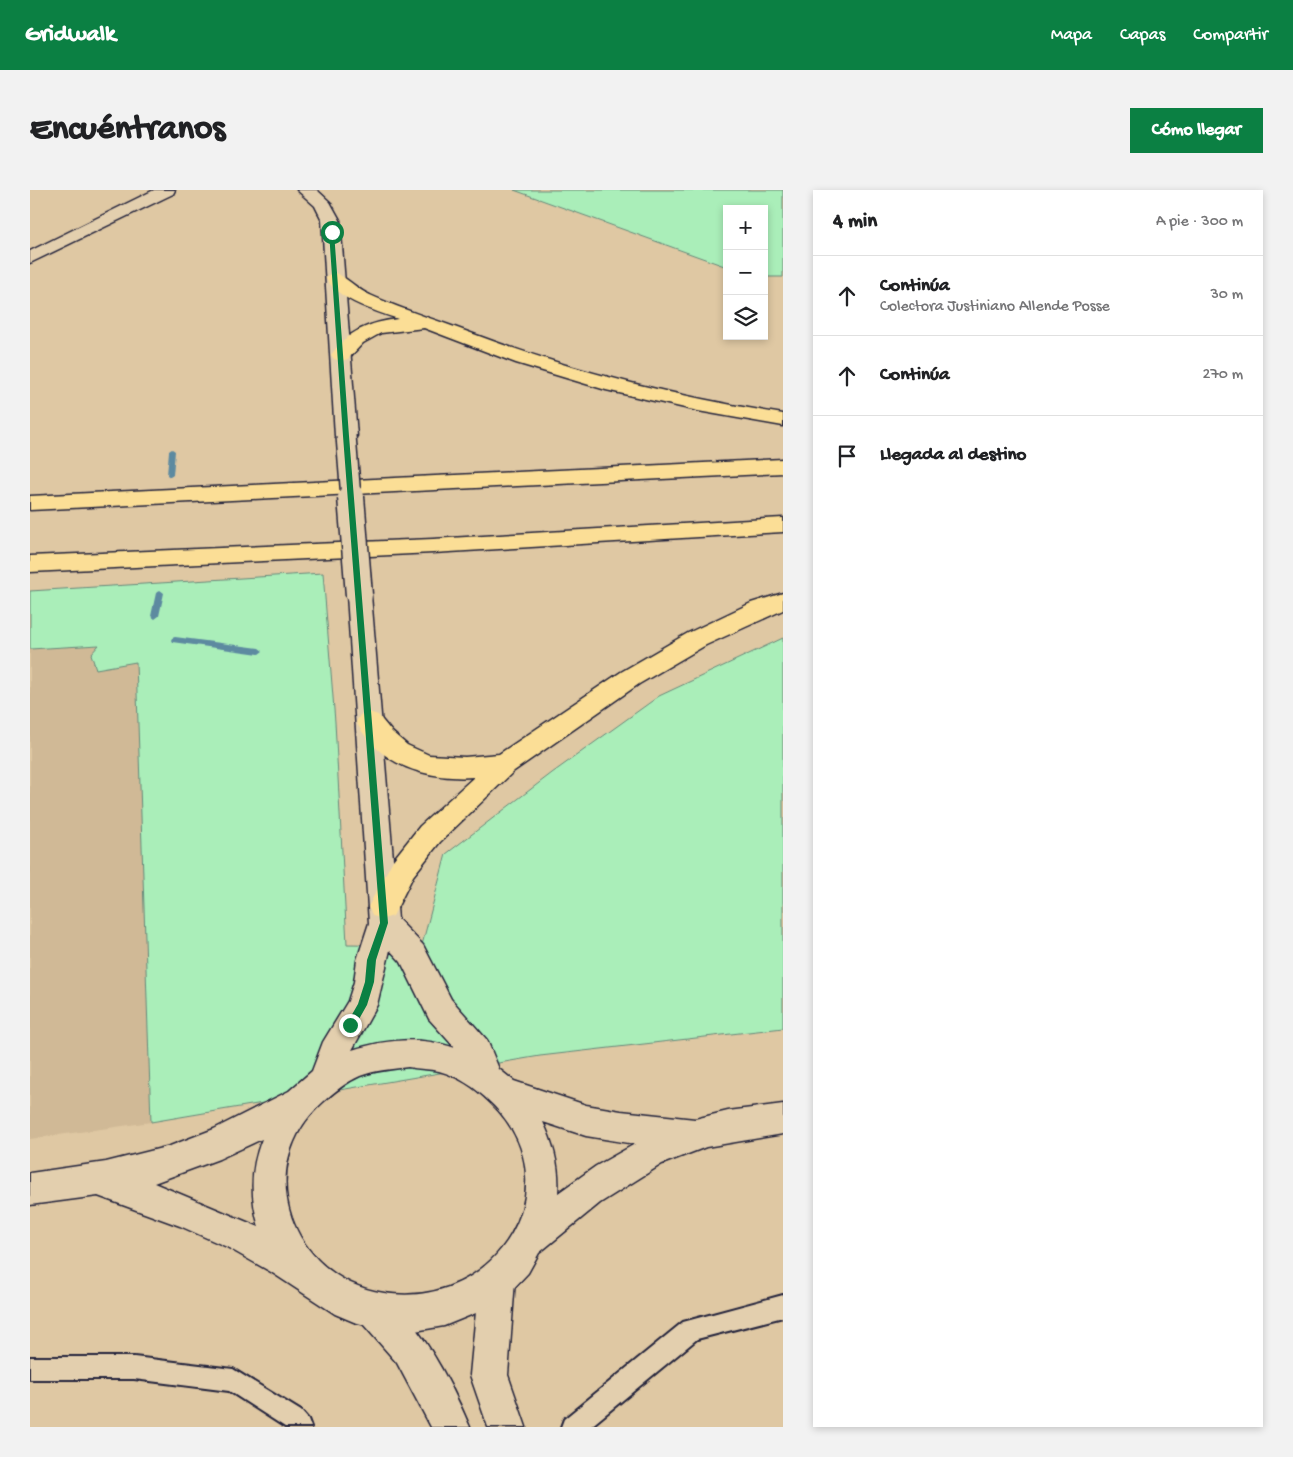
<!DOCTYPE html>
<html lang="es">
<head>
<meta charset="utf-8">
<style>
	:root { --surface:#fff; --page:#f2f2f2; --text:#202124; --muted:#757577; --line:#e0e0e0; --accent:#0b8043 }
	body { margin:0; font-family:"Gochi Hand",sans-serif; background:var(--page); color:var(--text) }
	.controls { position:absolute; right:15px; top:15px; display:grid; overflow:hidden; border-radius:0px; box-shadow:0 2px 8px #0003 }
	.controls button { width:45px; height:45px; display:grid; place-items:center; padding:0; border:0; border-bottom:1px solid var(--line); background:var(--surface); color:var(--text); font:25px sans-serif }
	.stop { position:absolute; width:15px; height:15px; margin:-11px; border:4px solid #0b8043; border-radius:50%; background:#fff }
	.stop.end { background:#0b8043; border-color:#fff; box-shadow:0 1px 5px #0008 }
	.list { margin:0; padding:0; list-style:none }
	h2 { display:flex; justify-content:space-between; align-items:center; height:65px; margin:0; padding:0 20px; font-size:21px }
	h2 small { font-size:16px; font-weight:400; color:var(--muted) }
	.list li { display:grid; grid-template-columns:32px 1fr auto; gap:15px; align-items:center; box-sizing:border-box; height:80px; padding:0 20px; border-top:1px solid var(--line) }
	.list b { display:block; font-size:19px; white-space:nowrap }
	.list p { margin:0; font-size:16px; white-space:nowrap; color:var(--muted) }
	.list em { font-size:16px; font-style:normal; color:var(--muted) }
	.icon { flex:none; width:28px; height:28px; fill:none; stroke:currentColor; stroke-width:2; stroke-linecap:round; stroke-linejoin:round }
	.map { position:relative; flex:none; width:753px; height:1237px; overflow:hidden; border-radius:0px }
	header { display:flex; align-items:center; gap:30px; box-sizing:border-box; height:70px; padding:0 25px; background:var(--accent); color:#fff }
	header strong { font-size:24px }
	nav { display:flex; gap:28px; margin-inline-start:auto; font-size:18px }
	.intro { display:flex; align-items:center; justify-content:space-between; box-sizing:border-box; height:120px; padding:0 30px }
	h1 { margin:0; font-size:35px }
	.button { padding:12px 22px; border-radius:0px; background:var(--accent); color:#fff; font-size:18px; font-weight:700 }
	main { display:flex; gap:30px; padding:0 30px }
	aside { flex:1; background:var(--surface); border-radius:0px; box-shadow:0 2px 8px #0003 }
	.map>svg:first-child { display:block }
	.built { fill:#d0b996 }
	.green { fill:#aaeeb9; stroke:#66887a }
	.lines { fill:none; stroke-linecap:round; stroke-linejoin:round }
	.stream { fill:#5d8aa0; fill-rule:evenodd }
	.lane-casing { stroke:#22223b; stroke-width:4 }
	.street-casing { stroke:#22223b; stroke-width:3 }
	.secondary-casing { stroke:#22223b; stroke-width:3 }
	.highway-casing { stroke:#22223b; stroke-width:3 }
	.lane { fill:#e3cfae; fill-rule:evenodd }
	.street { fill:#e3cfae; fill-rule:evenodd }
	.secondary { fill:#e3cfae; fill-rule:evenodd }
	.highway { fill:#fbde96; fill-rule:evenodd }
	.secondary-bridge-far1-casing { stroke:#22223b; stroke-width:22; stroke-linecap:butt }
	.secondary-bridge-casing { stroke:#22223b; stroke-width:29; stroke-linecap:butt }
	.secondary-bridge-far1 { stroke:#e3cfae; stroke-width:19 }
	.secondary-bridge { stroke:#e3cfae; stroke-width:26 }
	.route { fill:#0b8043 }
</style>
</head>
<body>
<header>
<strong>Gridwalk</strong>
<nav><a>Mapa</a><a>Capas</a><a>Compartir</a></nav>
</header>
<div class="intro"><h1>Encuéntranos</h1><a class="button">Cómo llegar</a></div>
<main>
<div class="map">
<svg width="753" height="1237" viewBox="0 0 753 1237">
	<rect width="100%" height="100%" fill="#dfc8a3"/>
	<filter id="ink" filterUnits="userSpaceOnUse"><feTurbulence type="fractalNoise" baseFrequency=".02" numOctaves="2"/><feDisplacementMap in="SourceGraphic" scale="10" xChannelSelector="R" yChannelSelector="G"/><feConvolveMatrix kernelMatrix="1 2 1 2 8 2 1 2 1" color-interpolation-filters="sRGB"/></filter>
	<g filter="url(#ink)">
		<!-- built -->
		<path class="built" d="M106 453 121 932 0 949V459Z"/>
		<!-- green -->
		<path class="green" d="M484 0H753V87H734V19H697V77Z
			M293 383 305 532 317 754 392 755 416 664 522 583 629 506 753 448V838L510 866 121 932 106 472 66 479 61 464 69 455 0 459V401Z"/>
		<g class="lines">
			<!-- stream -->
			<path class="stream" d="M142 259 145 261 143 285 140 287 137 285 139 261Z
				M130 400 134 403 129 426 125 429 121 426 126 403Z
				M145 447 229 458 233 461 229 464 142 452 141 450 142 448Z"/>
			<!-- lane casing -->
			<g class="lane-casing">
				<path id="lane" d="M753 1105V1127L667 1149 560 1237H531L534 1229 653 1132Z
					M0 1167H104L203 1179 271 1221 278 1229 281 1237H255L199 1201 104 1189H0Z"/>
			</g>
			<!-- street casing -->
			<g class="street-casing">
				<path id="street" d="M467 1072 480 1077 485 1090 478 1185 496 1237H458L440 1185 449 1090 454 1077Z
					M346 1103C385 1119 424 1199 440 1237H401L367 1173 333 1134 328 1121 333 1108Z"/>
			</g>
			<!-- secondary casing -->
			<g class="secondary-casing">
				<path id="secondary" d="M124 0H145L143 4 0 73V61Z
					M267 0H287L300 12 310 30 327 246 323 250 316 252 309 250 305 246 292 30 285 16Z
					M329 397 337 399 341 405 368 729 393 755 421 809 457 850 469 879 484 891 556 915 591 921 665 929 698 921 753 914V944L676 957 632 974 570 1013 509 1063 498 1083 478 1104 454 1120 441 1125 414 1136 385 1141 354 1140 324 1132 305 1124 241 1082 197 1057 150 1036 68 1006 0 1015V983L76 972 140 956 184 939 259 901 282 881 293 852 318 811 324 792 327 770 339 733 317 405 321 399ZM360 760 371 772 399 829 425 858C389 846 357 849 322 860L347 815ZM378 877C388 879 399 879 409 881 428 886 446 898 460 912 546 993 466 1121 354 1103 261 1089 220 977 293 912 304 902 316 892 330 886 346 880 362 879 378 877ZM513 932 556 946 605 954 566 976 528 1003C530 978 524 955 513 932ZM232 949C220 978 220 1007 229 1037L124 993 189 969Z"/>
			</g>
			<!-- highway casing -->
			<g class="highway-casing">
				<path id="highway" d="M305 83C315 86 328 100 340 105 375 121 413 132 449 146 548 183 649 207 753 224V236L668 221 576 200 486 173 394 138 351 143 333 153 318 169 311 171 304 169 301 165C318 141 340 132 368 129 343 120 312 112 296 89L298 85Z
					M753 269V283L0 320V306Z
					M753 328V342L403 363 0 382V366L403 349Z
					M753 403V420L676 455 609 494 484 581 410 652 383 686 363 726 353 729 343 726 338 717 363 670 390 636 444 587C396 590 351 576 326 532L330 525 339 522 348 525 362 542 377 555 399 565 435 567 469 564 591 482 658 443 721 413Z"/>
			</g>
			<!-- lane -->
			<use href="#lane" class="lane"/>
			<!-- street -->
			<use href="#street" class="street"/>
			<!-- secondary -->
			<use href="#secondary" class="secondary"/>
			<!-- highway -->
			<use href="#highway" class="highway"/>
			<!-- secondary-bridge-far1 casing -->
			<g class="secondary-bridge-far1-casing">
				<path id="secondary-bridge-far1" d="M316 246 321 308"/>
			</g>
			<!-- secondary-bridge casing -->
			<g class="secondary-bridge-casing">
				<path id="secondary-bridge" d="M321 307 329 405"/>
			</g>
			<!-- secondary-bridge-far1 -->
			<use href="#secondary-bridge-far1" class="secondary-bridge-far1"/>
			<!-- secondary-bridge -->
			<use href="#secondary-bridge" class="secondary-bridge"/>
		</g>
	</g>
	<!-- route -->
	<path class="route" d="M302 40 304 42 319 246 358 733 346 770 344 792 337 815 324 838 320 839 316 835 328 814 335 792 337 770 350 733 313 246 299 42Z"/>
</svg>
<div class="controls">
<button>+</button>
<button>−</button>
<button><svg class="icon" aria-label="layers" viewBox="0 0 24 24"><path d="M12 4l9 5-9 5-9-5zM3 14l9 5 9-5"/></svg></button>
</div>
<div class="stop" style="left:302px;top:42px"></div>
<div class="stop end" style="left:320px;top:835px"></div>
</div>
<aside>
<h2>4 min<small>A pie · 300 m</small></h2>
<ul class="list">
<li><svg class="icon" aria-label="ahead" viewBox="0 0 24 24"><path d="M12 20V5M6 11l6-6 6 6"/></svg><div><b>Continúa</b><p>Colectora Justiniano Allende Posse</p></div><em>30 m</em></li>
<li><svg class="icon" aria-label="ahead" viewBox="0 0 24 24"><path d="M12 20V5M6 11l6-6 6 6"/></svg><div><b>Continúa</b></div><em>270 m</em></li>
<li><svg class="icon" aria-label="arrive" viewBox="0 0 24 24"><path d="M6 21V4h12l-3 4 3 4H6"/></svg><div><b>Llegada al destino</b></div></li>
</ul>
</aside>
</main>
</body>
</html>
